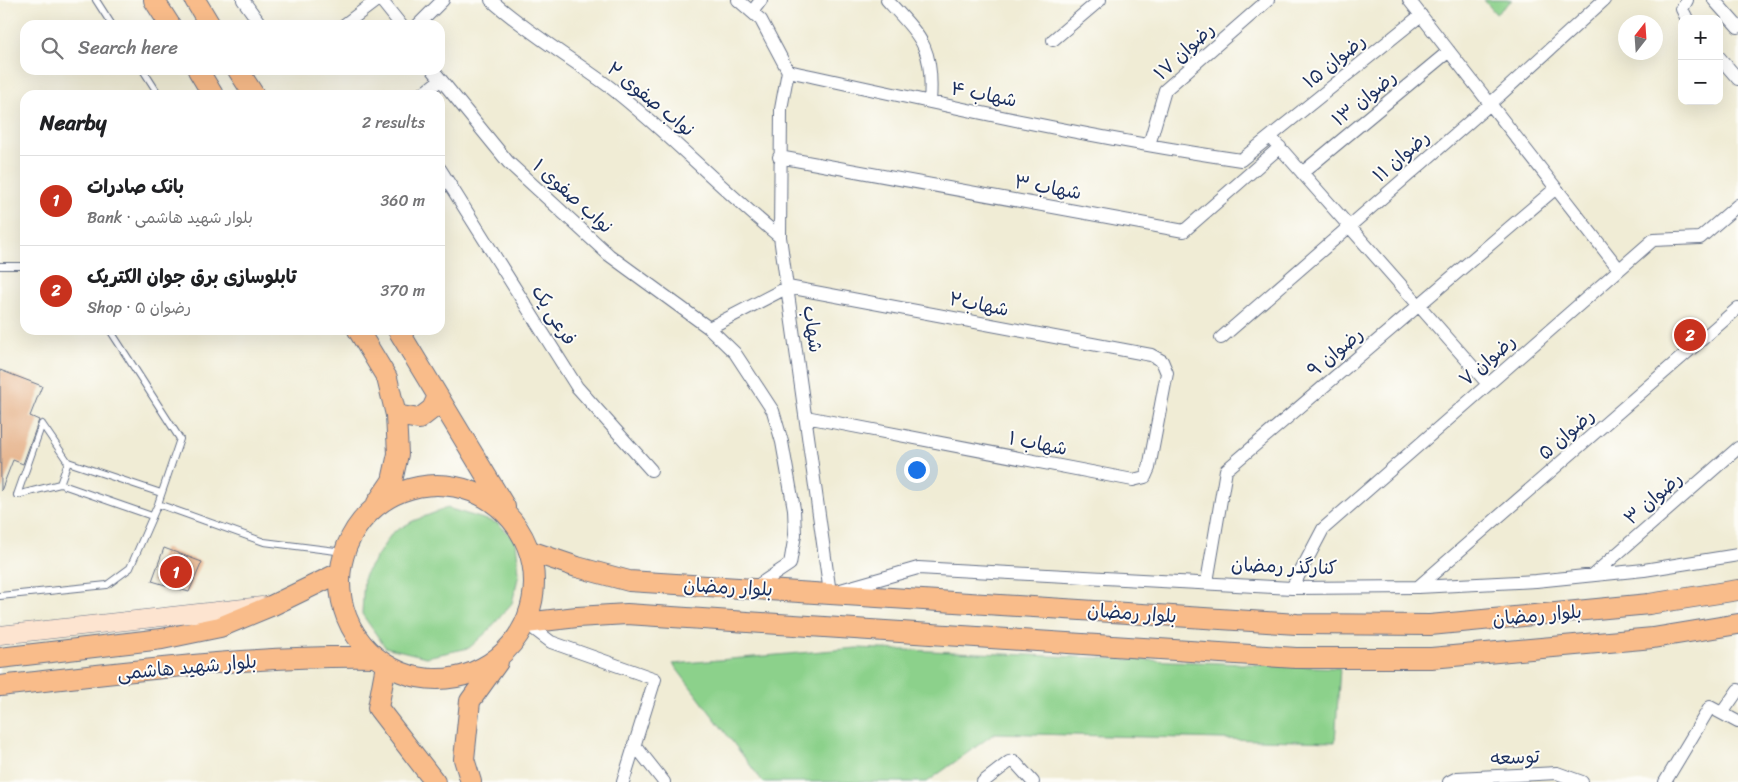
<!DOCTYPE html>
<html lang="en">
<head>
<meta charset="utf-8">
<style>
	:root { --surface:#fff; --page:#f2f2f2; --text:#202124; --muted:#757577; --line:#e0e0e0; --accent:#c8321e }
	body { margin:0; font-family:Sriracha,"Playpen Sans Arabic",sans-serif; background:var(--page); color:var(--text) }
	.controls { position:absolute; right:15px; top:15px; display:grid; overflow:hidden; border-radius:10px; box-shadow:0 5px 20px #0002 }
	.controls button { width:45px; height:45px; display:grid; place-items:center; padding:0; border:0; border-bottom:1px solid var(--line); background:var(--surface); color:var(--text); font:25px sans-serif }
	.compass { position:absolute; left:1618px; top:15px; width:45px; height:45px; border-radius:50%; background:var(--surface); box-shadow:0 5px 20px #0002; rotate:17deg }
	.you { position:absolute; left:916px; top:469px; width:18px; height:18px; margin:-12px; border:4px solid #fff; border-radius:50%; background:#1a73e8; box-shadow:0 0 0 8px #1a73e833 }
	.badge { display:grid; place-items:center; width:32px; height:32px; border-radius:50%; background:var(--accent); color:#fff; font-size:16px; font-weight:700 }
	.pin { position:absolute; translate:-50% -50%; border:2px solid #fff; box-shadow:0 1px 5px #0006 }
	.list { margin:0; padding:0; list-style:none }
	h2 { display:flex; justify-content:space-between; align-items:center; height:65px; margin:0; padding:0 20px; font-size:21px }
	h2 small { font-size:16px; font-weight:400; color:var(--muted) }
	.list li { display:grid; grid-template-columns:32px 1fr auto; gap:15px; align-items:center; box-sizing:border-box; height:90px; padding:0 20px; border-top:1px solid var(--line) }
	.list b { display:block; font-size:19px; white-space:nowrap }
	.list p { margin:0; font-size:16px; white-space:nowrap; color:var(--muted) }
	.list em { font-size:16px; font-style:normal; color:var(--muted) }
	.icon { flex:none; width:28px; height:28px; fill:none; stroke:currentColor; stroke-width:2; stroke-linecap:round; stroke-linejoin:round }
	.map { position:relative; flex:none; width:1738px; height:782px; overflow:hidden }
	.search { position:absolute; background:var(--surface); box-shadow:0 5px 20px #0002; left:20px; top:20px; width:425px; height:55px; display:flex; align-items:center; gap:12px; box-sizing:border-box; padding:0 18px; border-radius:15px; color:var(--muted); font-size:19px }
	.panel { position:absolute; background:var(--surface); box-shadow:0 5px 20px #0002; left:20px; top:90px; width:425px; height:245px; border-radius:15px }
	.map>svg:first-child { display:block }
	.green { fill:#8cd18b; stroke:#548074 }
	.building { fill:#e8b994 }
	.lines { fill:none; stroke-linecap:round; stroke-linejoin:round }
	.lane-casing { stroke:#667188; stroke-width:8 }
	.street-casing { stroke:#667188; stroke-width:14 }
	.secondary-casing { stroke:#667188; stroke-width:19 }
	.primary-casing { stroke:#667188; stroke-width:22 }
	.lane { stroke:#fff; stroke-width:6 }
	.street { stroke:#fff; stroke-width:12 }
	.secondary { stroke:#fde4d0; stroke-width:18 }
	.primary { stroke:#f9bc8a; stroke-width:20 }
	.labels { text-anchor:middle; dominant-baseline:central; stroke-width:4; stroke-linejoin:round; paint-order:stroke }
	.street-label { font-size:19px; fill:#1b2f5e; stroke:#fdfcf7 }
</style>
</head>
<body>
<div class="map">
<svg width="1738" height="782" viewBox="0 0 1738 782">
	<rect width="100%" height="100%" fill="#fdfcf7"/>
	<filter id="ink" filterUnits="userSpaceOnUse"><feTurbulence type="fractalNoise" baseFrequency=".02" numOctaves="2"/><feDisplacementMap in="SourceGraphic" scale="10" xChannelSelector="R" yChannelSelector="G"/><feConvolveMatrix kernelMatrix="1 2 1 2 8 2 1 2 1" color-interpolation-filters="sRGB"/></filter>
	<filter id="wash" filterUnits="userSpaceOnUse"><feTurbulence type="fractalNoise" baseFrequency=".0096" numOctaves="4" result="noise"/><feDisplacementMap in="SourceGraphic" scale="20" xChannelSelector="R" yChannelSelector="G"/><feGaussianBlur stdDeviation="1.12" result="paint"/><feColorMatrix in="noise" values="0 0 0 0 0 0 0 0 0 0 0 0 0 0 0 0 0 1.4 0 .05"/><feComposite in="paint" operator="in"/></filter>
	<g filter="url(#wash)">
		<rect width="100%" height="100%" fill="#f0ecd5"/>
		<!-- green -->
		<path class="green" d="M1484 0H1512L1496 14Z
			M447 508 497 523 516 540 519 574 512 603 489 630 469 648 426 657 385 647 362 614 364 576 392 533 413 521Z
			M857 648 1340 668 1335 742 995 733 927 782H763L673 664Z"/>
		<g id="blocks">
			<!-- building -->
			<path class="building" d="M0 370 42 386 30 416 39 420 23 464 13 460 1 491Z
				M164 548 202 562 189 592 152 581Z"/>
		</g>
	</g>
	<g filter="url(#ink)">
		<use href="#blocks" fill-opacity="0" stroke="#667188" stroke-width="1"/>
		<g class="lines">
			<!-- lane casing -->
			<g class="lane-casing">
				<path id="lane" d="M96 0 112 25
					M143 70 159 95
					M0 266H25
					M42 424 68 462 161 493
					M60 484 68 462
					M17 495 60 484 152 516
					M17 495 42 424
					M158 504 264 542 344 552
					M0 596 107 585 130 568 158 504 180 439 110 330"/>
			</g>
			<!-- street casing -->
			<g class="street-casing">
				<path id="street" d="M243 0 261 25
					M381 0 401 25
					M491 0C528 33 571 58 611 88 670 134 722 190 780 237
					M738 0 761 20 788 71
					M887 0C922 38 934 48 930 102
					M1409 0 1619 269
					M1714 0 1738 27
					M752 12 761 0
					M1687 19 1682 9 1687 0
					M344 25 377 0
					M418 25 443 0
					M1053 40 1100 0
					M1719 57 1738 79
					M433 70 508 162 609 255 709 328 735 353 773 411 782 442 794 509 795 535 790 564 754 588
					M788 71 781 109 780 237 830 593 918 568 1292 588 1418 587 1536 581 1644 570 1738 555
					M788 71C938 104 1089 138 1241 160L1421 15
					M421 95 440 80
					M1275 142 1488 384
					M1149 145 1165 90 1268 0
					M779 157 1184 231 1280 147
					M440 169 577 387 651 470
					M1302 173 1449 51
					M709 328 788 287 1151 355 1162 361 1167 373 1149 468 1145 477 1133 480 806 417
					M1221 338 1490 104 1604 0
					M1593 575 1738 448
					M1207 582 1226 470 1556 188
					M1418 587 1738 308
					M1292 588 1323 529 1653 240 1700 238 1738 205
					M526 623 551 642 655 679 623 782
					M1722 713 1738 690
					M634 744 664 782
					M983 782 1009 762 1014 761 1033 782
					M1449 782 1457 778 1557 773 1582 782
					M1665 782 1710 707 1738 722"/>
			</g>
			<!-- secondary casing -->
			<g class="secondary-casing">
				<path id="secondary" d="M0 635 262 606"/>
			</g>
			<!-- primary casing -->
			<g class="primary-casing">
				<path id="primary" d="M154 0 170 25
					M195 0 210 25
					M198 70 213 95
					M238 70 254 95
					M358 330 387 378 396 415 398 454 392 481 377 503
					M398 330 505 507
					M396 415 419 419 432 409 438 396
					M340 582a97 97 0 1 1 194 0a97 97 0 1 1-194 0Z
					M530 551 577 567 629 581 1297 624 1430 625 1649 604 1738 590
					M526 623 577 617 627 614 1296 658H1431L1653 638 1738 624
					M0 658 162 639 220 627 273 605 339 573
					M386 665 378 708 435 782
					M0 686C125 672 249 655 375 657
					M471 782 464 759 470 701 498 662"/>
			</g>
			<!-- lane -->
			<use href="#lane" class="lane"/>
			<!-- street -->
			<use href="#street" class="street"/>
			<!-- secondary -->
			<use href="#secondary" class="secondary"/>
			<!-- primary -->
			<use href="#primary" class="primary"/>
		</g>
	</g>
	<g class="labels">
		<!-- street labels -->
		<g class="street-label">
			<text transform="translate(1184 51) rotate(-43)">رضوان ۱۷</text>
			<text transform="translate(1334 61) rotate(-39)">رضوان ۱۵</text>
			<text transform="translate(984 94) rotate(11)">شهاب ۴</text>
			<text transform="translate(1364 98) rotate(-39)">رضوان ۱۳</text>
			<text transform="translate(651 99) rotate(39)">نواب صفوی ۲</text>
			<text transform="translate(1401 156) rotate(-41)">رضوان ۱۱</text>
			<text transform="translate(1048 187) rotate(10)">شهاب ۳</text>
			<text transform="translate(573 196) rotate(42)">نواب صفوی ۱</text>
			<text transform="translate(979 304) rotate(11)">شهاب۲</text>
			<text transform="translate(554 315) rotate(58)">فرعی یک</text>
			<text transform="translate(813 329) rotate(82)">شهاب</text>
			<text transform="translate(1335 352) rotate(-40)">رضوان ۹</text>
			<text transform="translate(1487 360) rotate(-41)">رضوان ۷</text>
			<text transform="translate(1566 434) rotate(-41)">رضوان ۵</text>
			<text transform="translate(1038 443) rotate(11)">شهاب ۱</text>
			<text transform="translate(1653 498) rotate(-41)">رضوان ۳</text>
			<text transform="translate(1284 566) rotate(2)">کنارگذر رمضان</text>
			<text transform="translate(728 587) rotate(3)">بلوار رمضان</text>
			<text transform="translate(1132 613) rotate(4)">بلوار رمضان</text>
			<text transform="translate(1537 615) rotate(-5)">بلوار رمضان</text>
			<text transform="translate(187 667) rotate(-5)">بلوار شهید هاشمی</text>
			<text transform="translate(1515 757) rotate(-3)">توسعه</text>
		</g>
	</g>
</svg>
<div class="controls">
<button>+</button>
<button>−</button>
</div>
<svg class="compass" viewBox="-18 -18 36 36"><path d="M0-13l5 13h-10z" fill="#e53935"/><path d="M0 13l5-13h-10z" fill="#757577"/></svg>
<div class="you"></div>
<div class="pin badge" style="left:176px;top:572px">1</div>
<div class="pin badge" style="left:1690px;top:335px">2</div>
<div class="search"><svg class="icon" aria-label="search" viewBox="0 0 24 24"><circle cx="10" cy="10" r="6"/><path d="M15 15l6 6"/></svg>Search here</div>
<section class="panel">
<h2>Nearby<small>2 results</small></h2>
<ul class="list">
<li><span class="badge">1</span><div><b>بانک صادرات</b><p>Bank · بلوار شهید هاشمی</p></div><em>360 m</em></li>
<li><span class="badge">2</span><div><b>تابلوسازی برق جوان الکتریک</b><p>Shop · رضوان ۵</p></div><em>370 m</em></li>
</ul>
</section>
</div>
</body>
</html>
